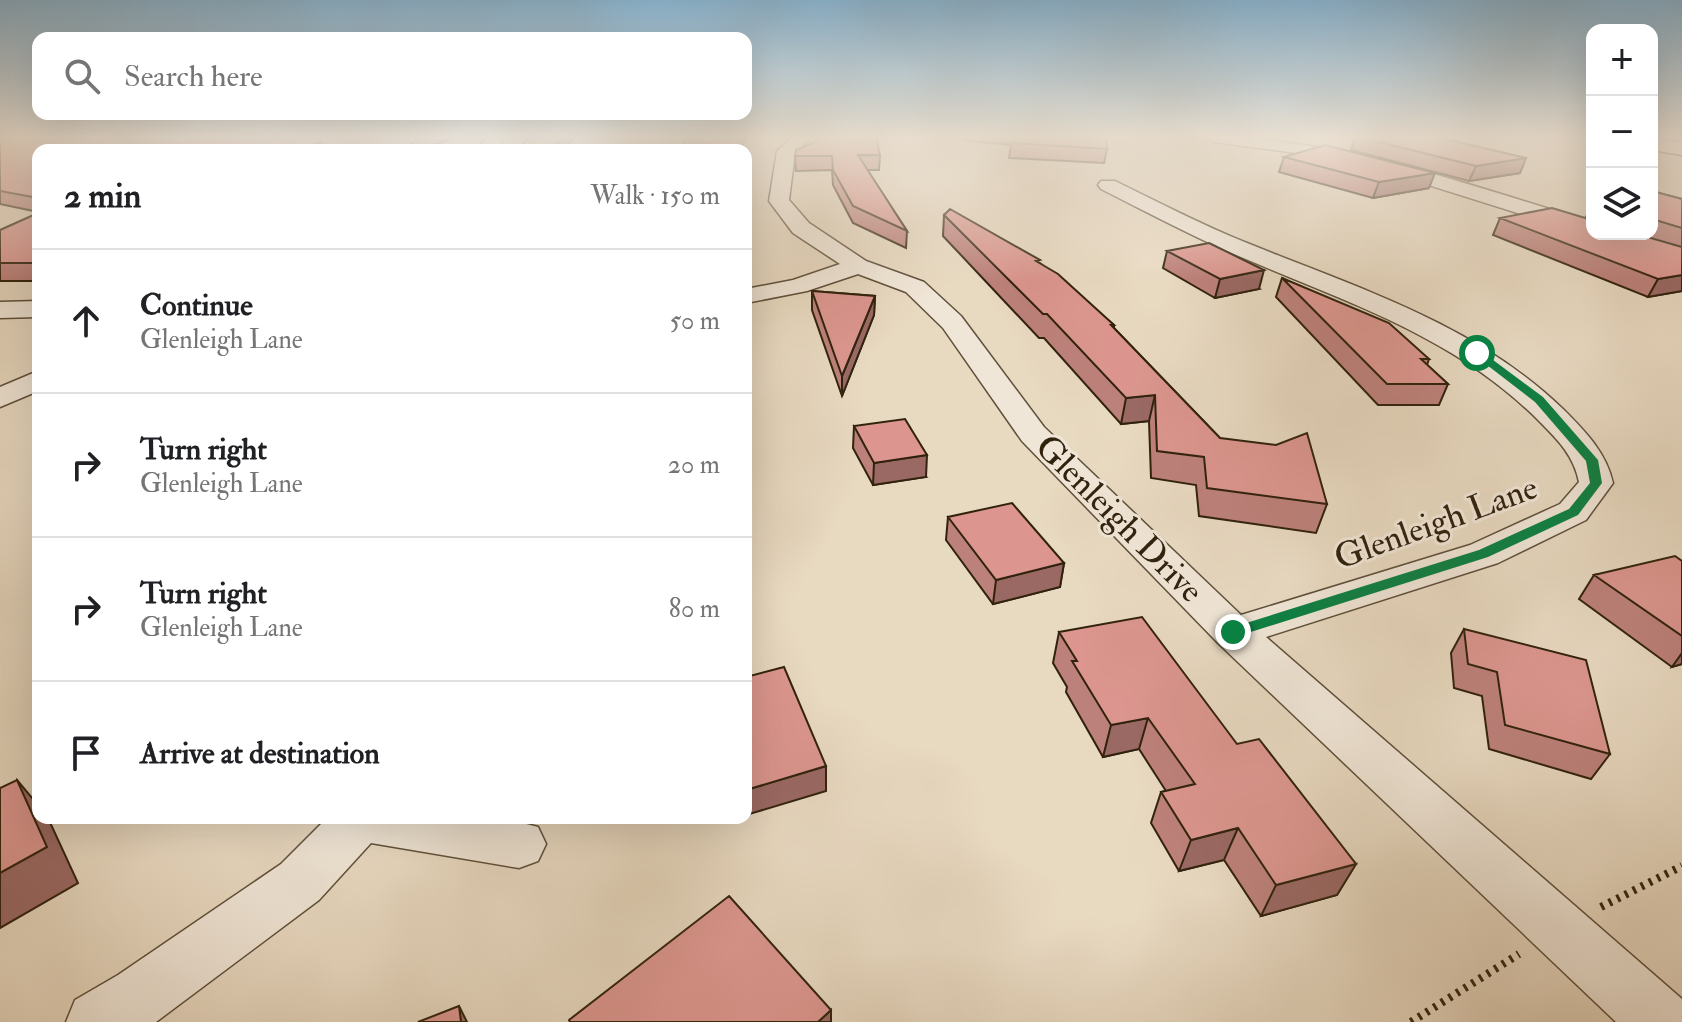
<!DOCTYPE html>
<html lang="en">
<head>
<meta charset="utf-8">
<style>
	:root { --surface:#fff; --page:#f2f2f2; --text:#202124; --muted:#757577; --line:#e0e0e0 }
	body { margin:0; font-family:"IM FELL Double Pica",serif; background:var(--page); color:var(--text) }
	.controls { position:absolute; right:24px; top:24px; display:grid; overflow:hidden; border-radius:16px; box-shadow:0 8px 32px #0002 }
	.controls button { width:72px; height:72px; display:grid; place-items:center; padding:0; border:0; border-bottom:2px solid var(--line); background:var(--surface); color:var(--text); font:40px sans-serif }
	.stop { position:absolute; width:24px; height:24px; margin:-18px; border:6px solid #0b8043; border-radius:50%; background:#fff }
	.stop.end { background:#0b8043; border-color:#fff; box-shadow:0 2px 8px #0008 }
	.list { margin:0; padding:0; list-style:none }
	h2 { display:flex; justify-content:space-between; align-items:center; height:104px; margin:0; padding:0 32px; font-size:34px }
	h2 small { font-size:26px; font-weight:400; color:var(--muted) }
	.list li { display:grid; grid-template-columns:52px 1fr auto; gap:24px; align-items:center; box-sizing:border-box; height:144px; padding:0 32px; border-top:2px solid var(--line) }
	.list b { display:block; font-size:30px; white-space:nowrap }
	.list p { margin:0; font-size:26px; white-space:nowrap; color:var(--muted) }
	.list em { font-size:26px; font-style:normal; color:var(--muted) }
	.icon { flex:none; width:44px; height:44px; fill:none; stroke:currentColor; stroke-width:2; stroke-linecap:round; stroke-linejoin:round }
	.map { position:relative; flex:none; width:1682px; height:1022px; overflow:hidden }
	.search { position:absolute; background:var(--surface); box-shadow:0 8px 32px #0002; left:32px; top:32px; width:720px; height:88px; display:flex; align-items:center; gap:20px; box-sizing:border-box; padding:0 28px; border-radius:16px; color:var(--muted); font-size:30px }
	.panel { position:absolute; background:var(--surface); box-shadow:0 8px 32px #0002; left:32px; top:144px; width:720px; height:680px; border-radius:16px }
	.map>svg:first-child { display:block }
	.lines { fill:none; stroke-linecap:round; stroke-linejoin:round }
	.street-casing { stroke:#5f503b; stroke-width:3 }
	.secondary-casing { stroke:#31220e; stroke-width:3 }
	.path { stroke:#31220e; stroke-width:8; stroke-dasharray:3 6; stroke-linecap:butt }
	.street { fill:#f0e6d7; fill-rule:evenodd }
	.secondary { fill:#f0e6d7; fill-rule:evenodd }
	.wall { fill:#bd817b; stroke:#31220e; stroke-width:2 }
	.shaded-wall { fill:#9a6964; stroke:#31220e; stroke-width:2 }
	.building { fill:#dc968f; stroke:#31220e; stroke-width:2 }
	.route { fill:#0b8043 }
	.labels { text-anchor:middle; dominant-baseline:central; stroke-width:6; stroke-linejoin:round; paint-order:stroke }
	.street-label { font-size:34px; fill:#31220e; stroke:#f0e6d7 }
</style>
</head>
<body>
<div class="map">
<svg width="1682" height="1022" viewBox="0 0 1682 1022">
	<rect width="100%" height="100%" fill="#e8d9c1"/>
	<filter id="stains"><feTurbulence type="fractalNoise" baseFrequency=".0025" numOctaves="4"/><feColorMatrix values="0 0 0 0 .2 0 0 0 0 .09 0 0 0 0 .02 0 0 0 .5 -.17"/></filter>
	<radialGradient id="worn" r=".72"><stop offset=".6" stop-color="#630" stop-opacity="0"/><stop offset="1" stop-color="#630" stop-opacity=".3"/></radialGradient>
	<g class="lines">
		<!-- street casing -->
		<g class="street-casing">
			<path id="street" d="M488 137H506L495 150H476Z
				M793 137H811L795 153 789 200 809 223 866 261 924 282 961 316 1044 427 1241 615 1470 545 1560 504 1579 482C1574 456 1558 440 1540 422 1454 334 1337 299 1227 251 1184 232 1143 210 1101 189L1098 185 1101 181H1115C1158 202 1202 225 1247 243 1358 288 1475 324 1563 409 1585 431 1606 452 1613 483L1586 520 1498 563 1266 637 1682 999V1022H1616L1218 643 1022 441 943 328 906 292 858 274 807 291 746 303V289L793 280 840 264 793 233 769 201 777 151Z
				M1206 137C1339 137 1465 184 1592 222V234H1598H1584L1384 171 1319 156 1214 142Z
				M38 301V317L0 318V302Z
				M38 371V391L0 407V387Z
				M327 818H503L538 827 546 844 538 861 519 868 371 843 319 900 156 1022H66L75 1000 118 975 281 864Z"/>
		</g>
		<!-- secondary casing -->
		<g class="secondary-casing">
			<path id="secondary" d="M1652 138 1682 143V155L1652 150Z"/>
		</g>
		<!-- path -->
		<path class="path" d="M1601 907 1682 866
			M1411 1022 1519 954"/>
		<!-- street -->
		<use href="#street" class="street"/>
		<!-- secondary -->
		<use href="#secondary" class="secondary"/>
	</g>
	<!-- wall -->
	<path class="wall" d="M0 137 208 139 448 140 428 147 424 150H38V212L0 204Z
		M963 137H1106L1107 149 1104 163 1009 158 1011 145 963 140Z
		M1355 137H1436L1526 158 1520 173 1469 181 1351 150Z
		M880 155 879 170H867L907 231 906 248 853 223 833 185 832 170 796 171 795 156Z
		M1284 157 1429 188 1373 198 1279 172Z
		M1652 191 1682 199V291L1648 297 1493 235 1500 218 1639 234H1652Z
		M1592 204V219L1586 217Z
		M38 213V281H0V230Z
		M944 215 1040 263 1114 325V328L1220 438 1327 504 1316 533 1199 516 1196 485 1151 478 1149 421 1121 424 1044 338H1039L943 236Z
		M1167 251 1259 289 1215 298 1163 268Z
		M1282 278 1429 359 1427 365 1448 384 1439 405H1378L1276 297Z
		M812 291 875 296 874 315 842 396 812 310Z
		M854 426 926 477 873 485 853 448Z
		M948 517 1064 563 1060 587 993 604 946 540Z
		M1682 561V664L1672 667 1579 599 1594 575Z
		M1464 629 1610 754 1591 779 1489 749 1482 696 1454 688 1451 653Z
		M1059 632 1237 744 1356 864 1337 895 1261 916 1224 860 1179 871 1151 823 1161 792 1166 791 1139 749 1103 757 1066 692 1067 687 1053 663Z"/>
	<!-- shaded-wall -->
	<path class="shaded-wall" d="M420 137H452L448 140 428 147 424 150H402Z
		M563 137H574L564 150H552Z
		M739 137H746L741 150H734Z
		M321 142 323 150H298Z
		M1526 158 1520 173 1469 181 1476 166Z
		M1435 173 1429 188 1373 198 1379 182Z
		M1264 270 1259 289 1215 298 1220 279Z
		M1682 275V291L1648 297 1658 279Z
		M875 296 874 315 842 396V376Z
		M1155 395 1149 421 1121 424 1126 398Z
		M927 455 926 477 873 485 874 463Z
		M1064 563 1060 587 993 604 996 580Z
		M1682 653V664L1672 667Z
		M1148 718 1139 749 1103 757 1111 725Z
		M826 766V791L746 815V790Z
		M17 780 38 805V818H48L78 883 0 928V873Z
		M1238 828 1224 860 1179 871 1191 840Z
		M1356 864 1337 895 1261 916 1276 885Z
		M459 1006 467 1022H461Z
		M831 1010V1022H818Z"/>
	<!-- building -->
	<path class="building" d="M0 137H186V138L213 139 216 137H420L402 150H318L321 142 298 150H38V198L0 191Z
		M529 137H563L552 150H517Z
		M686 137H739L734 150H681Z
		M826 137H876L880 155H858L907 231 853 206 833 170 832 156H795L796 150Z
		M1022 137H1106L1107 149 1011 143Z
		M1358 137H1436L1526 158 1476 166Z
		M1325 145 1435 173 1379 182 1284 157Z
		M1652 191 1682 199V228L1652 219Z
		M1552 208 1592 220V234H1637L1682 247V275L1658 279 1500 218Z
		M950 209 1040 260 1036 261 1058 274 1114 325H1111L1220 438 1276 445 1307 433 1327 504 1207 488 1204 457 1157 451 1155 395 1126 398 1047 314H1043L944 215Z
		M38 213V263H0V230Z
		M1209 243 1264 270 1220 279 1167 251Z
		M1282 278 1389 323 1429 359H1421L1448 384H1387Z
		M812 291 875 296 842 376Z
		M905 419 927 455 874 463 854 426Z
		M1012 503 1064 563 996 580 948 517Z
		M1675 556 1682 561V636L1594 575Z
		M1142 617 1237 744 1259 739 1356 864 1276 885 1238 828 1191 840 1161 792 1195 784 1148 718 1111 725 1072 661H1077L1059 632Z
		M1464 629 1586 660 1610 754 1505 725 1497 672 1468 664Z
		M784 667 826 766 746 790V677Z
		M17 780 47 847 0 873V788Z
		M729 896 831 1010 818 1022H570L569 1020Z
		M459 1006 461 1022H418Z"/>
	<!-- sky -->
	<linearGradient id="sky" x2="0" y2="1"><stop stop-color="#88b6d5"/><stop offset="0.49" stop-color="#f5eee3"/><stop offset="1" stop-color="#f5eee3" stop-opacity="0"/></linearGradient>
	<rect width="1682" height="280" fill="url(#sky)"/>
	<!-- route -->
	<path class="route" d="M1474 351H1481L1543 397 1598 460 1602 483 1578 515 1488 557 1238 636H1227V629L1479 550 1569 509 1590 483 1586 461 1535 402 1474 355Z"/>
	<g class="labels">
		<!-- street labels -->
		<g class="street-label">
			<text transform="translate(1119 519) rotate(45)">Glenleigh Drive</text>
			<text transform="translate(1436 523) rotate(-20)">Glenleigh Lane</text>
		</g>
	</g>
	<rect width="100%" height="100%" filter="url(#stains)"/>
	<rect width="100%" height="100%" fill="url(#worn)"/>
</svg>
<div class="controls">
<button>+</button>
<button>−</button>
<button><svg class="icon" aria-label="layers" viewBox="0 0 24 24"><path d="M12 4l9 5-9 5-9-5zM3 14l9 5 9-5"/></svg></button>
</div>
<div class="stop" style="left:1477px;top:353px"></div>
<div class="stop end" style="left:1233px;top:632px"></div>
<div class="search"><svg class="icon" aria-label="search" viewBox="0 0 24 24"><circle cx="10" cy="10" r="6"/><path d="M15 15l6 6"/></svg>Search here</div>
<section class="panel">
<h2>2 min<small>Walk · 150 m</small></h2>
<ul class="list">
<li><svg class="icon" aria-label="ahead" viewBox="0 0 24 24"><path d="M12 20V5M6 11l6-6 6 6"/></svg><div><b>Continue</b><p>Glenleigh Lane</p></div><em>50 m</em></li>
<li><svg class="icon" aria-label="right" viewBox="0 0 24 24"><path d="M7 20v-9h11M14 6l5 5-5 5"/></svg><div><b>Turn right</b><p>Glenleigh Lane</p></div><em>20 m</em></li>
<li><svg class="icon" aria-label="right" viewBox="0 0 24 24"><path d="M7 20v-9h11M14 6l5 5-5 5"/></svg><div><b>Turn right</b><p>Glenleigh Lane</p></div><em>80 m</em></li>
<li><svg class="icon" aria-label="arrive" viewBox="0 0 24 24"><path d="M6 21V4h12l-3 4 3 4H6"/></svg><div><b>Arrive at destination</b></div></li>
</ul>
</section>
</div>
</body>
</html>
